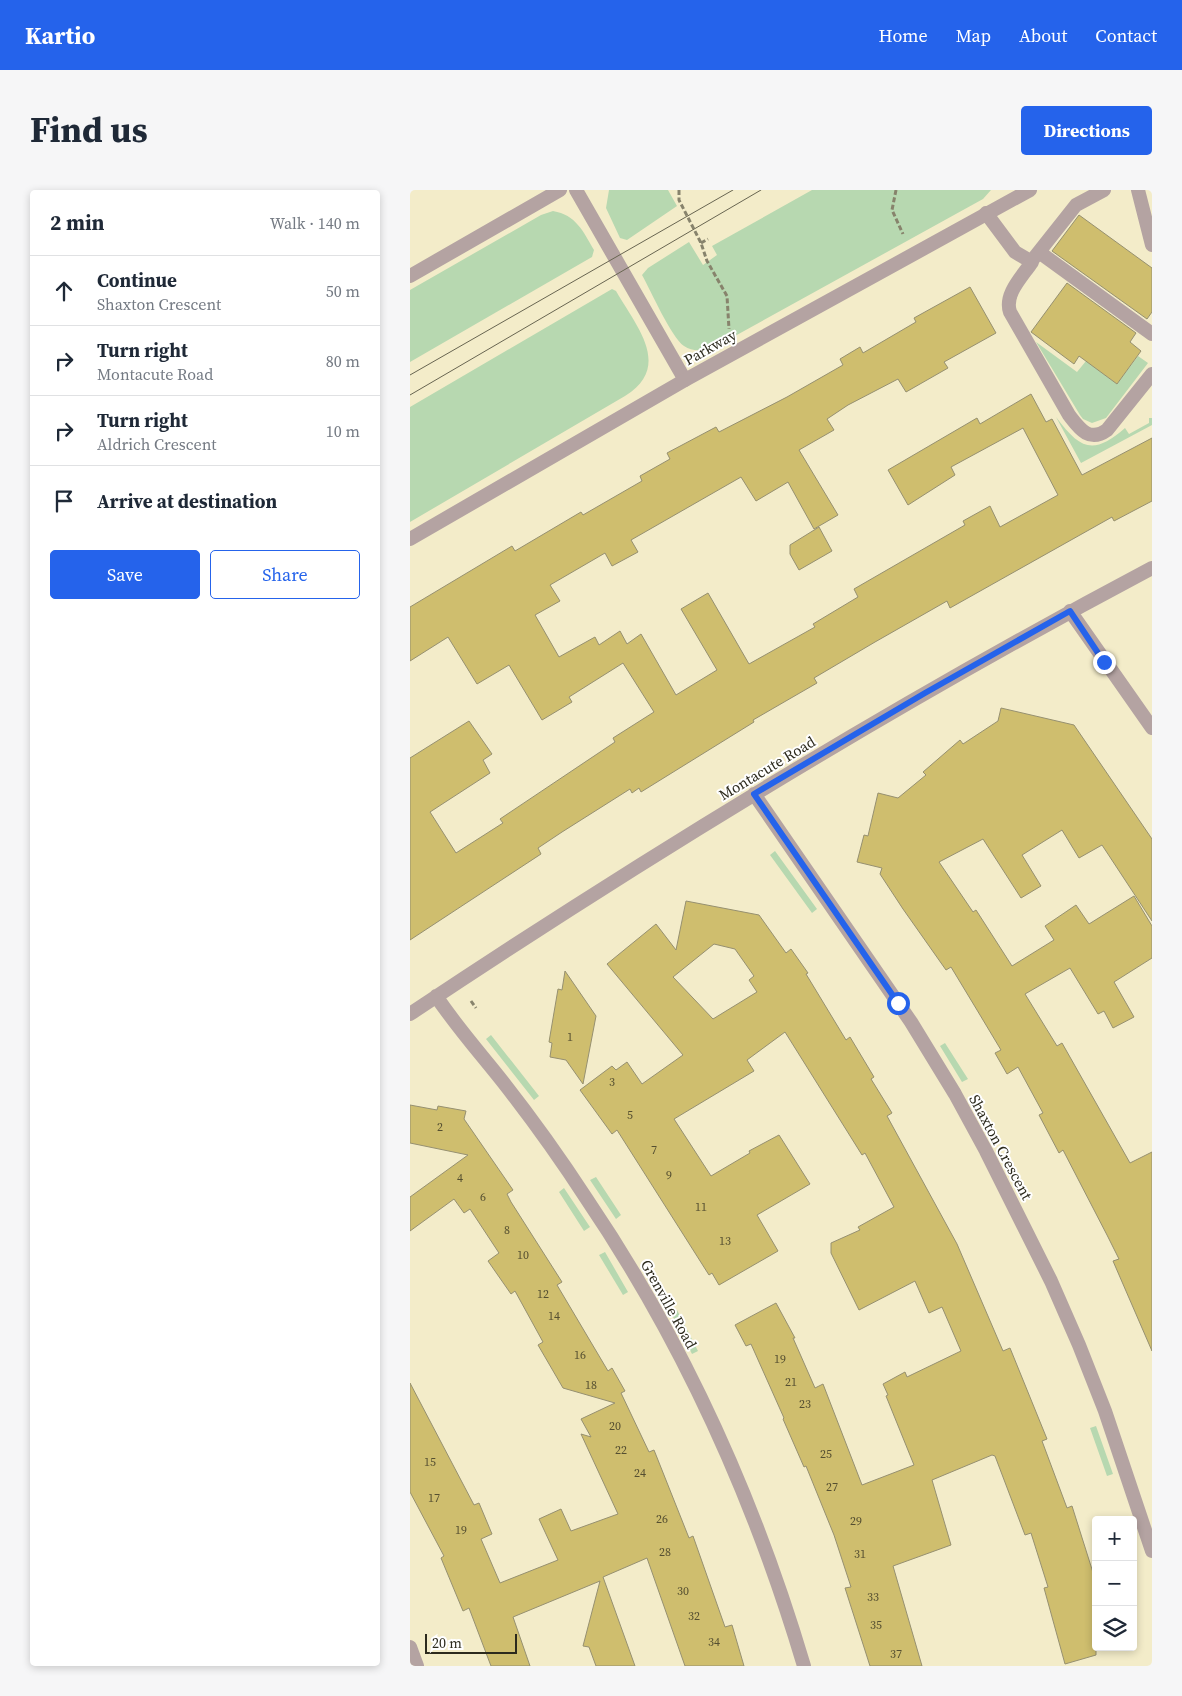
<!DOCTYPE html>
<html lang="en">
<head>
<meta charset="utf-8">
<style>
	:root { --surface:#fff; --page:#f6f6f7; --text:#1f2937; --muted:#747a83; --line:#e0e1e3; --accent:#2563eb }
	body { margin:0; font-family:"Source Serif 4",serif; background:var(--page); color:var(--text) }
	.controls { position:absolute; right:15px; bottom:15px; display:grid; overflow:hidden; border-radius:5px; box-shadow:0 2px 8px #0003 }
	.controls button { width:45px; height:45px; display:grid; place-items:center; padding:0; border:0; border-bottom:1px solid var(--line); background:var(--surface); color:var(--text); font:25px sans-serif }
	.scale { position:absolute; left:15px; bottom:12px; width:92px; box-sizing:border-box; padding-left:5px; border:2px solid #2c2a1d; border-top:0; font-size:14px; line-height:18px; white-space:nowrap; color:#2c2a1d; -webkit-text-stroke:4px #fff; paint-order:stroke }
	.stop { position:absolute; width:15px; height:15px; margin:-11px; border:4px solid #2563eb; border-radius:50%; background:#fff }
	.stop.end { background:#2563eb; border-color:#fff; box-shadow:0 1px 5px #0008 }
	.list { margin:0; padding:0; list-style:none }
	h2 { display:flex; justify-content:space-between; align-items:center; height:65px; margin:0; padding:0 20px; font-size:21px }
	h2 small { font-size:16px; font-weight:400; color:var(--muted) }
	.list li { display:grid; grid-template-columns:32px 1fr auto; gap:15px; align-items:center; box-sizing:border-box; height:70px; padding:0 20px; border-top:1px solid var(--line) }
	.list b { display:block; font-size:19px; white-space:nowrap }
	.list p { margin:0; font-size:16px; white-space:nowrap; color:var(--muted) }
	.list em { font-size:16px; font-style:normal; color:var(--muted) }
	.actions { display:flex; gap:10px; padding:15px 20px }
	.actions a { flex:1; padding:11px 0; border:1px solid var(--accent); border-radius:5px; text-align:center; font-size:18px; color:var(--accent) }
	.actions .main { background:var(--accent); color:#fff }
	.icon { flex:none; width:28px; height:28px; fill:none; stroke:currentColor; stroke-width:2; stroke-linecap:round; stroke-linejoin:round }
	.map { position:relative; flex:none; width:742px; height:1476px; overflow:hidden; border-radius:5px }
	header { display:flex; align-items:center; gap:30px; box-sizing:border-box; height:70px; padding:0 25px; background:var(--accent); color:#fff }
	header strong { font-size:24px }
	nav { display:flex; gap:28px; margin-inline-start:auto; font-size:18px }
	.intro { display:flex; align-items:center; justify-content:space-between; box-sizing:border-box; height:120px; padding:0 30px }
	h1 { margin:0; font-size:35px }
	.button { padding:12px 22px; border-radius:5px; background:var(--accent); color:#fff; font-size:18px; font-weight:700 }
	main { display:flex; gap:30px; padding:0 30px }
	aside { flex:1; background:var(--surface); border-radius:5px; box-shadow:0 2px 8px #0003 }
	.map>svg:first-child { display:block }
	.green { fill:#b7d8b0 }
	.building { fill:#cfbe6e; stroke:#969070; fill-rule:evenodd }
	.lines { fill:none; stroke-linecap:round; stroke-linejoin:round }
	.path { stroke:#87836c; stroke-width:3; stroke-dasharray:5 2.5; stroke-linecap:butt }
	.service { stroke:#b4a3a2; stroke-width:14 }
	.minor { stroke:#b4a3a2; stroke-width:14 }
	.tertiary { stroke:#b4a3a2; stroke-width:14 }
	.tram { stroke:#686551; stroke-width:1 }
	.route { stroke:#2563eb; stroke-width:6 }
	.labels { text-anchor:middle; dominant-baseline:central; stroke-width:4; stroke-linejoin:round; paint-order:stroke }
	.number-label { font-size:12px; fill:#554f31 }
	.street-label { font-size:15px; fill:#2c2a1d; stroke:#fff }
</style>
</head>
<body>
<header>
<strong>Kartio</strong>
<nav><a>Home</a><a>Map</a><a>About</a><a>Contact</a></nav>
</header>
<div class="intro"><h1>Find us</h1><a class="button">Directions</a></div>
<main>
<aside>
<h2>2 min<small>Walk · 140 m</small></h2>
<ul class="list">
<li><svg class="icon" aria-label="ahead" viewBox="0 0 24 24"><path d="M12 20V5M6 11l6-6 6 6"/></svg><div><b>Continue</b><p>Shaxton Crescent</p></div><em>50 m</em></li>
<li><svg class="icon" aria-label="right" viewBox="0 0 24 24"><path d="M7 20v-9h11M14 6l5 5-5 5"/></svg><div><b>Turn right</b><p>Montacute Road</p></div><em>80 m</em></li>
<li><svg class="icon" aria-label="right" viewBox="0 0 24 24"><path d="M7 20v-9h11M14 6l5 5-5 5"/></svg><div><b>Turn right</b><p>Aldrich Crescent</p></div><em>10 m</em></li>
<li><svg class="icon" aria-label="arrive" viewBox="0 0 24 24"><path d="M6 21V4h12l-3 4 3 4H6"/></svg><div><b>Arrive at destination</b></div></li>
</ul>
<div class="actions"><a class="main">Save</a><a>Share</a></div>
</aside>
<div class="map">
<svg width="742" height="1476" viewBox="0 0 742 1476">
	<rect width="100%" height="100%" fill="#f3ecc9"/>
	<!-- green -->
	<path class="green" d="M258 0 267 16 217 50 210 48 196 18 199 0Z
		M402 0H581L573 9 305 157C295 160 284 163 274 156 261 147 241 101 232 85L238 78 279 52 293 75 307 65 302 56Z
		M143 21C166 25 173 41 184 60L182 67 0 172V100L131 25Z
		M202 99 206 101C226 136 263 176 215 206L0 332V217Z
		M626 152 667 182 676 171 707 194 728 166 738 173 696 228 682 233 673 229 670 225Z
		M646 227C670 259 683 266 715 238L719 244 739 233V228H742V235L671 273Z
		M365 661 407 719 402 723 360 665Z
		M81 845 129 906 124 910 76 849Z
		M535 853 558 889 552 892 530 856Z
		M186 987 211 1025 206 1029 180 990Z
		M154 998 180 1037 174 1041 149 1002Z
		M195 1062 218 1102 213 1105 189 1065Z
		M267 1120 288 1161 282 1164 261 1123Z
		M686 1236 703 1284 697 1286 680 1238Z"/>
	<!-- building -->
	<path class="building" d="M669 25 742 78V122L737 129 642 61Z
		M657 93 726 143 720 152 731 161 707 194 669 166 664 174 621 142Z
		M560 97 586 143 534 172 538 178 496 202 488 189 438 215 417 229 424 240 389 260 428 325 404 339 378 292 346 311 331 287 221 350 228 362 202 376 195 363 140 395 150 411 125 425 149 467 185 447 189 455 210 441 217 454 231 444 266 505 307 480 271 419 298 403 339 474 405 437 403 434 448 407 444 399 555 335 553 331 580 316 590 337 648 305 613 238 541 277 545 285 498 315 478 280 567 228 570 234 621 204 636 232 642 229 672 285 742 248V311L704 331 702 327 540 418 537 411 465 452 404 488 407 493 343 530 344 532 231 602 229 598 222 603 220 599 152 642 128 658 131 664 0 750V568L59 531 82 564 73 570 80 583 20 622 46 663 93 633 90 629 205 552 203 548 244 522 213 473 159 507 162 512 132 530 99 475 67 494 38 447 0 471V417L102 356 105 361 171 322 173 325 232 291 230 286 260 269 257 263 306 237 309 242 377 207 433 175 430 169 450 157 453 163 506 132 504 128Z
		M409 337 422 361 389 380 380 364V355Z
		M591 518 664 535 742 649V731L692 655 669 668 652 640 612 665 631 696 611 708 573 649 529 672 563 722 566 720 602 776 644 750 635 736 666 715 679 734 724 706 742 736V768L704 792 724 827 703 838 694 821 688 824 660 778 615 804 647 856 652 853 720 973 742 962V1161L703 1071 709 1069 697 1045 653 960 649 963 629 925 633 923 608 877 597 884 585 863 591 860 567 820 541 777 536 780 493 719 470 684 472 678 447 672 454 645 458 646 468 603 488 608 516 585 513 582 550 550 553 554 588 531Z
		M276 711 349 725 376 763 381 759 398 783 396 784 436 850 440 847 464 887 461 889 482 923 477 926 547 1054 593 1161 600 1158 637 1249 632 1251 657 1318 662 1316 686 1392V1465L655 1474 634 1398 638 1397 621 1343 615 1345 585 1266 582 1265 522 1290 541 1355 483 1376 512 1476H460L435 1398 441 1397 424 1345 396 1276 394 1277 373 1229 374 1228 341 1154 336 1156 325 1135 366 1113 385 1148H383L405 1198 413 1194 452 1295 504 1275 476 1206 478 1205 473 1194 495 1182 497 1187 551 1161 532 1117 519 1123 505 1091 449 1120 421 1063V1053L450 1040 448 1037 484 1017 455 963 452 965 375 842 337 870 344 881 264 929 301 986 340 963 339 961 369 945 400 994 347 1025 368 1061 309 1095 302 1083 299 1085 207 940 202 944 170 900 202 876 206 880 217 872 232 894 273 865 197 774 246 734 266 760ZM304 754 325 759 344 786 339 790 347 802 303 829 263 787Z
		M155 781 186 826 173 894 156 870 140 867 142 853 139 852 148 799 152 800Z
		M0 915 27 920 28 916 56 921 54 929 103 1000 97 1004 101 1012 152 1092 147 1095 198 1181 202 1178 215 1201 211 1203 239 1262 244 1260 279 1348 283 1346 315 1437 322 1435 334 1476H275L237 1368 193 1387 225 1476H186L179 1457 173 1456 190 1391 103 1427 120 1476H81L59 1418 53 1421 31 1368 34 1366 0 1302V1193L64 1315 69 1313 82 1344 71 1349 90 1393 148 1370 129 1329 151 1319 161 1341 208 1324 171 1244 181 1247 171 1229 205 1213 153 1198 128 1155 133 1152 105 1101 101 1104 78 1071 89 1063 60 1019 54 1023 44 1009 0 1041V1007L58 965 0 953Z"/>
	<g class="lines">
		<!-- path -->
		<path class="path" d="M269 0V10L291 53 297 71 317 106 319 139
			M486 0 482 20 493 44
			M291 53 298 49
			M61 811 66 818"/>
		<!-- service -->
		<path class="service" d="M728 0 742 55
			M576 23 605 62 622 72C612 87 594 104 600 122L659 225C669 238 679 253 697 240L742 184
			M629 62 742 144
			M624 68 666 15 694 0"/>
		<!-- minor -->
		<path class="minor" d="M166 0 275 190
			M660 421 742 538
			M344 604 501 832 545 904 576 961 641 1091 669 1155 695 1221 742 1361
			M26 806C46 836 70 863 93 892 122 929 150 968 176 1008 273 1151 345 1311 394 1476
			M0 824C240 664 487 513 742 378
			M0 1457 7 1476"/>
		<!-- tertiary -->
		<path class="tertiary" d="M0 86 150 0
			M0 349 275 190 620 0"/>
		<!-- tram -->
		<path class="tram" d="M0 185 323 0
			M0 205 351 0"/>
	</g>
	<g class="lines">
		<!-- route -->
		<path class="route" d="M488 813 344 604 515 503 660 421 694 472"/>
	</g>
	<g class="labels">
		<!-- number labels -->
		<g class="number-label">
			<text x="160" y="847">1</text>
			<text x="202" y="892">3</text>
			<text x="220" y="925">5</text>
			<text x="30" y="937">2</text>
			<text x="244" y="960">7</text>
			<text x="259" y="985">9</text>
			<text x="50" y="988">4</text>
			<text x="73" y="1007">6</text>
			<text x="291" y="1017">11</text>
			<text x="97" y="1040">8</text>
			<text x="315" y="1051">13</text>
			<text x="113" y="1065">10</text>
			<text x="133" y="1104">12</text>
			<text x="144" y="1126">14</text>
			<text x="170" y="1165">16</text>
			<text x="370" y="1169">19</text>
			<text x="381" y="1192">21</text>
			<text x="181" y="1195">18</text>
			<text x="395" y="1214">23</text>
			<text x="205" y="1236">20</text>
			<text x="211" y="1260">22</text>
			<text x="416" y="1264">25</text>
			<text x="20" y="1272">15</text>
			<text x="230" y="1283">24</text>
			<text x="422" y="1297">27</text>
			<text x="24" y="1308">17</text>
			<text x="252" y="1329">26</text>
			<text x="446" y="1331">29</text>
			<text x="51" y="1340">19</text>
			<text x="255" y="1362">28</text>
			<text x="450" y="1364">31</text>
			<text x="273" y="1401">30</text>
			<text x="463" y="1407">33</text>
			<text x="284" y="1426">32</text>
			<text x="466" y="1435">35</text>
			<text x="304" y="1452">34</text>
			<text x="486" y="1464">37</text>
		</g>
		<!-- street labels -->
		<g class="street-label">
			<text transform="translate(300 157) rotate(-29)">Parkway</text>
			<text transform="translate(357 578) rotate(-31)">Montacute Road</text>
			<text transform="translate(591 957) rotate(62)">Shaxton Crescent</text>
			<text transform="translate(259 1114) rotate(61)">Grenville Road</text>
		</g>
	</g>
</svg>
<div class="controls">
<button>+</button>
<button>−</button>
<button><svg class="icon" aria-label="layers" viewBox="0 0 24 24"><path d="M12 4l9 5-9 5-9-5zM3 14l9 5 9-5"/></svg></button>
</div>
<div class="scale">20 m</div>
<div class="stop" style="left:488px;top:813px"></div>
<div class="stop end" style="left:694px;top:472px"></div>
</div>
</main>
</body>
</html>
